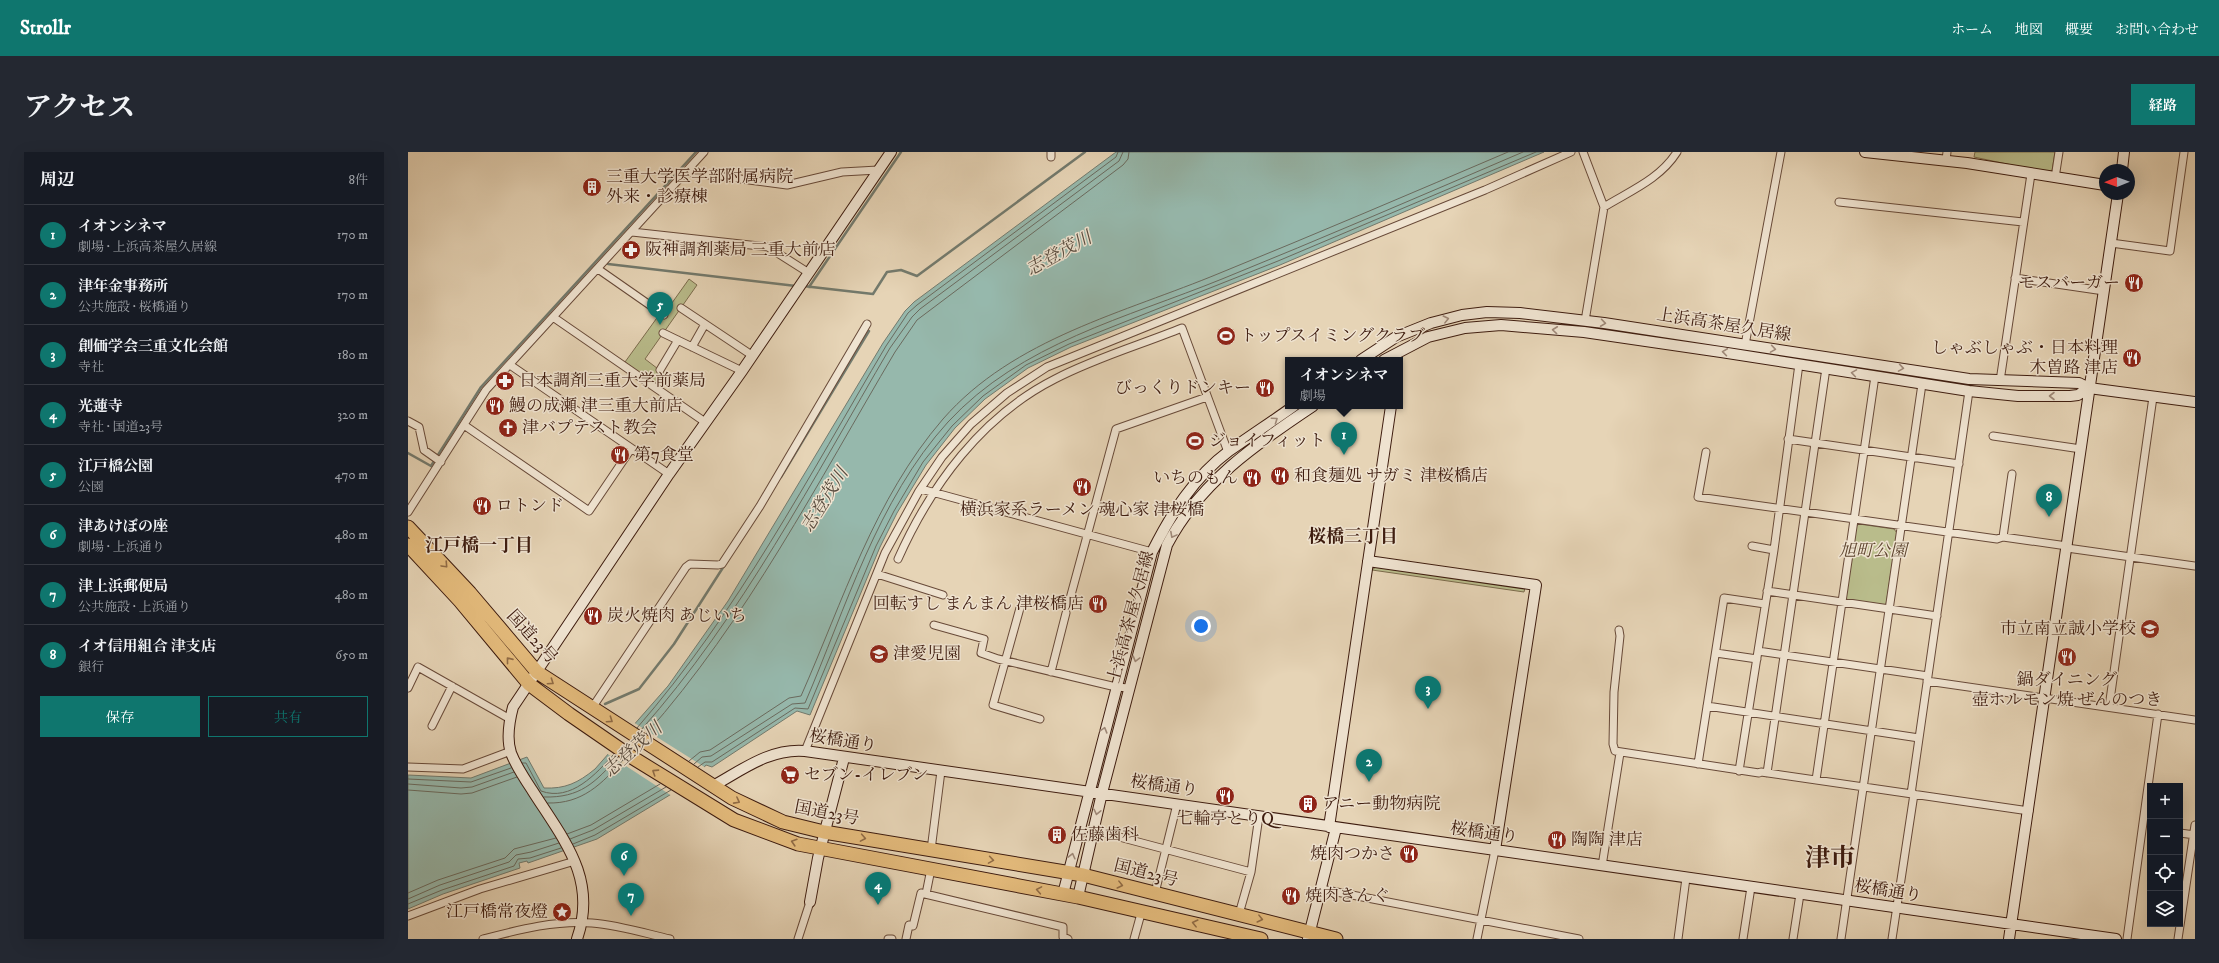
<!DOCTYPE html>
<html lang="ja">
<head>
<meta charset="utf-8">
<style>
	:root { --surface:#171b24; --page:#242831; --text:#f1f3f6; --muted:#9ea1a6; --line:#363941; --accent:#0f766e }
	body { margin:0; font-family:"IM FELL DW Pica","Noto Serif JP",serif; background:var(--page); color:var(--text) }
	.controls { position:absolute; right:12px; bottom:12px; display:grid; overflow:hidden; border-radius:0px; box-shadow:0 4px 16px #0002 }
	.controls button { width:36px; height:36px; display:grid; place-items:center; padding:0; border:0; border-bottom:1px solid var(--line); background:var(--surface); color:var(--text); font:20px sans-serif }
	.compass { position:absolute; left:1691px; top:12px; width:36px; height:36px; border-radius:50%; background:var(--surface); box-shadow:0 4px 16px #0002; rotate:269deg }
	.you { position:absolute; left:793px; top:474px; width:14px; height:14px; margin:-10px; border:3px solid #fff; border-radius:50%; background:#1a73e8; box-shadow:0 0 0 6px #1a73e833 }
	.badge { display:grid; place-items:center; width:26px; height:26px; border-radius:50%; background:var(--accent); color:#fff; font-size:13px; font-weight:700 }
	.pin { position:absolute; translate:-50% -33px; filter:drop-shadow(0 1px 2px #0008) }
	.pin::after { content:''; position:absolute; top:21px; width:14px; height:12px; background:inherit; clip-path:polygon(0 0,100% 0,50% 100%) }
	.popup { position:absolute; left:877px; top:205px; width:118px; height:52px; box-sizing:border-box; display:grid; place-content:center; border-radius:0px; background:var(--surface); filter:drop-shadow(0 1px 3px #0005); font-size:13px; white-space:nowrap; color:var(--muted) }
	.popup b { font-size:15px; color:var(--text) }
	.popup::after { content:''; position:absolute; left:50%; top:100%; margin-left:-8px; border:8px solid transparent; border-top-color:var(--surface) }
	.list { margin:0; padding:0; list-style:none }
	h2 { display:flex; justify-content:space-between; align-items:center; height:52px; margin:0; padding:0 16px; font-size:17px }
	h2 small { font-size:13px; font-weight:400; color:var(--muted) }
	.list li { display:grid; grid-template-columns:26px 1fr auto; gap:12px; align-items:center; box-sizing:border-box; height:60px; padding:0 16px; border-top:1px solid var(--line) }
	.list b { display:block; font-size:15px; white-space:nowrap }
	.list p { margin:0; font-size:13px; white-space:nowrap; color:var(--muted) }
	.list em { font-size:13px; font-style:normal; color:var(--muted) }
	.actions { display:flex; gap:8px; padding:12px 16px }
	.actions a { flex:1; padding:9px 0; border:1px solid var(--accent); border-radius:0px; text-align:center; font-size:14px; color:var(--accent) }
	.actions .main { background:var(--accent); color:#fff }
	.icon { flex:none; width:22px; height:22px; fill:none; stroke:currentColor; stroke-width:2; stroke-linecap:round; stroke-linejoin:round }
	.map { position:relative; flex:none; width:1787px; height:787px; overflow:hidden; border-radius:0px }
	header { display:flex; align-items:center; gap:24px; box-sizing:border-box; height:56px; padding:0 20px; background:var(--accent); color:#fff }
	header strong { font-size:19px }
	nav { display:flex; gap:22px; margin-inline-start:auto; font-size:14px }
	.intro { display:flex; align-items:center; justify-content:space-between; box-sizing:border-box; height:96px; padding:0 24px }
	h1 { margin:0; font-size:28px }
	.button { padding:10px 18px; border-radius:0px; background:var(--accent); color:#fff; font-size:14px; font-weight:700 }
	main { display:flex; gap:24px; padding:0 24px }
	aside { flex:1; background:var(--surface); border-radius:0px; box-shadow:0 4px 16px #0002 }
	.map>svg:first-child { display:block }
	.green { fill:#b9bc8b; stroke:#7c6c4d }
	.water { fill:#96b8ac; stroke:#737a6d }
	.pier { fill:#e6d4b6 }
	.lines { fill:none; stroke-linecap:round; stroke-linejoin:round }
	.shore { stroke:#6a6a5e; stroke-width:1 }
	.stream { stroke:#737a6d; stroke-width:2.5 }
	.street-casing { stroke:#684a39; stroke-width:9 }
	.secondary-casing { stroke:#3e1c0f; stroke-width:12 }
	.highway-casing { stroke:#3e1c0f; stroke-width:15 }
	.street { stroke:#efe3d0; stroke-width:7 }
	.secondary { stroke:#efe3d0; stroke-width:10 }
	.highway { stroke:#e3ba7b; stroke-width:13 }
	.oneway { stroke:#9f8979 }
	.oneway2 { stroke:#906b45 }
	.labels { text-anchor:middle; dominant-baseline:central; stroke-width:3; stroke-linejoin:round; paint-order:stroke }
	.poi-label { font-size:17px; fill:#3e1c0f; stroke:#efe3d0; text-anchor:start }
	.street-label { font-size:17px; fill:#3e1c0f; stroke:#efe3d0 }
	.park-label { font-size:17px; font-style:italic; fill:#5d442e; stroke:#efe3d0 }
	.water-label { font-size:18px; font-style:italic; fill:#584b3e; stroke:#efe3d0 }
	.neighbourhood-label { font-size:18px; font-weight:bold; fill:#3e1c0f; stroke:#efe3d0 }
	.town-label { font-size:25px; font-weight:bold; fill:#3e1c0f; stroke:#efe3d0 }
</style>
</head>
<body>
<header>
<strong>Strollr</strong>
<nav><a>ホーム</a><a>地図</a><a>概要</a><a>お問い合わせ</a></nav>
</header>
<div class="intro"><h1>アクセス</h1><a class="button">経路</a></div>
<main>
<aside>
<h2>周辺<small>8件</small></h2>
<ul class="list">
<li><span class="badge">1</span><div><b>イオンシネマ</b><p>劇場 · 上浜高茶屋久居線</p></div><em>170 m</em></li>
<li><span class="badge">2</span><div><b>津年金事務所</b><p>公共施設 · 桜橋通り</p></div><em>170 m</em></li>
<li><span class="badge">3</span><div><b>創価学会三重文化会館</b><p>寺社</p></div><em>180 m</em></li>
<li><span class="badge">4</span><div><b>光蓮寺</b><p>寺社 · 国道23号</p></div><em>320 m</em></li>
<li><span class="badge">5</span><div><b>江戸橋公園</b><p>公園</p></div><em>470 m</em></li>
<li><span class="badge">6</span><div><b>津あけぼの座</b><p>劇場 · 上浜通り</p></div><em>480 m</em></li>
<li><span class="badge">7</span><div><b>津上浜郵便局</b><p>公共施設 · 上浜通り</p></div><em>480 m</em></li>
<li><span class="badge">8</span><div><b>イオ信用組合 津支店</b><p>銀行</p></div><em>650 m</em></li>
</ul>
<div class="actions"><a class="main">保存</a><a>共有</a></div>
</aside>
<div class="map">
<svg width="1787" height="787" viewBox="0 0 1787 787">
	<rect width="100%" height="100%" fill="#e6d4b6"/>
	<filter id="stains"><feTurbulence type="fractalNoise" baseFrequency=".005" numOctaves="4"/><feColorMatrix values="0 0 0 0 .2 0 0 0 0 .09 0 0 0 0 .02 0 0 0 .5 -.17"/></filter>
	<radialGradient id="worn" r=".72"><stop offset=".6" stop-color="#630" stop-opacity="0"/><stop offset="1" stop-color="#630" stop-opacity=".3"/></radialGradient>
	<!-- green -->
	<path class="green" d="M1567 0H1647L1644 19 1641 21 1566 5Z
		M281 127 289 133 237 207 258 223 250 234 217 210 251 163 254 165Z
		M1451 372 1486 377 1489 381 1478 453 1437 447 1447 375Z
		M969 414 1117 436 1116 440 964 418Z"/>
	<!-- water -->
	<path class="water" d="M708 0H1136L872 113 663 195 620 216 577 247 547 276 518 313 489 361 472 395 402 563 389 559 304 615 298 613 285 629 189 687 120 711 119 709 111 711 112 716 35 742 0 757V623L63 626 119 605 136 636C157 637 170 631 187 617L260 534 320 449 475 191 497 159 506 150Z"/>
	<!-- pier -->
	<path class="pier" d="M225 570 298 616 286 631 264 644 198 601Z"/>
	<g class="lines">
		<!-- shore -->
		<path class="shore" d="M229 576C329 461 401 324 478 194L500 161 509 153 708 5 710 0
			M233 578C334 464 405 327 482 196L504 165 512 157 711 9 715 0
			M238 582C339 468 410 330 487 200L509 168 715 13 720 7 721 0
			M281 609 292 600 302 598 381 546 393 544C435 449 466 347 535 267 606 186 716 161 812 121 908 82 1004 41 1100 0
			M114 611H118L133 639C163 650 188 622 206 602
			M286 612 294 605 303 604 384 552 397 551C438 456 469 348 540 270 613 191 718 166 814 127 915 86 1015 43 1115 0
			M290 615 297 610H304L387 556 400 557 468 394 486 359 515 310 544 274 575 244 618 213 661 192 870 109 1128 0
			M0 627 63 630 103 616
			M0 632 53 636 64 635 106 620
			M0 638 53 642 64 641 109 625
			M136 645C172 646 187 631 210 605
			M140 651C174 652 194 632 215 608
			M159 682 183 673 252 632
			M162 687 185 678 258 635
			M165 692 187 683 263 638
			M0 741 30 728 97 706 106 697 148 686
			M0 747 32 733 101 710 108 703 123 700 151 691
			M0 752 34 738 106 714 110 707 122 706 153 696"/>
		<!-- stream -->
		<path class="stream" d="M200 112 388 134
			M395 134 465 142 479 120 493 118 509 124 677 0
			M401 135 493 0
			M0 301 23 314 73 235 288 0
			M373 325 461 179
			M197 552 231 537 266 492 316 414"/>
		<!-- street casing -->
		<g class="street-casing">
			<path id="street" d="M643 0V5
				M1175 0 1196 55 1177 169
				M1538 8 1539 0
				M278 20 379 33 434 20 470 18
				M1647 26 1651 0
				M1431 50 1615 70
				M1196 55C1222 39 1252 27 1269 0
				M224 80 360 95 401 121
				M1703 91 1762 99 1776 0
				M190 117 256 163
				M1607 126 1696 139
				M273 156 345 204
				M145 165 297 270
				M255 181 334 219
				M1337 193 1373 0
				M284 195 297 172
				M102 213 261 322
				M252 218 270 188
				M1592 229 1623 22
				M0 269 11 275 16 298 33 310
				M56 273 181 359 223 297
				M1585 284 1673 297
				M1380 287 1551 312
				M1298 300 1290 345 1589 387 1595 385 1659 394
				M513 337 744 400
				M0 360 78 238 296 0
				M1595 385 1604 322
				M1344 394 1366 398
				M1659 396 1787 414
				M490 407C523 333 574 264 647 227 687 206 732 193 774 176L820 300
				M469 422 535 443
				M1359 439 1529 464
				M660 454 708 277 799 245
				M612 456 585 553 632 567
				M526 473 576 487 573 501 590 507 708 535 721 536
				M1211 478 1212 484 1206 540 1205 592 1207 599 1351 621 1353 620 1621 659
				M1350 499 1520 524
				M1308 501 1349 507
				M643 520 658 461
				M1519 529 1787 568
				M0 536 10 515 102 567
				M1299 554 1511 586
				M1701 555 1745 245
				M184 556 278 415 282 412 310 413 314 412 352 354 459 172
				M24 574 44 534
				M397 599 477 401 511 339 534 305 563 272 599 241 639 215 1077 38 1163 0
				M1290 612 1316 446 1357 452
				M0 615 55 617 103 599
				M1331 619 1366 398 1391 212
				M1359 621 1418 216
				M1408 628 1467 224
				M1503 642 1561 239
				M685 678 843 720
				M1772 681 1787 683
				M523 698 533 619
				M1194 714 1212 601
				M913 737 1171 787
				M747 741 769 652
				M518 742 523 717
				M831 762 843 720 851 664
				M0 764 72 737 167 709
				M75 787C110 778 147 768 184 771 210 773 236 781 262 787
				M390 787 402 750
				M480 787H484
				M498 787 501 773 505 774 513 741 655 775V785L660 787
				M726 787 734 758
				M1069 787 1087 698
				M1270 787 1278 726
				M1335 787 1343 735
				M1385 787 1392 742
				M1433 787 1514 232
				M1484 787 1506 642
				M1719 787 1750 562
				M1770 787 1787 673"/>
		</g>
		<!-- secondary casing -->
		<g class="secondary-casing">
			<path id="secondary" d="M1457 0 1559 11 1697 33
				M1714 18 1716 0
				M953 208 988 185 1023 171 1054 163 1079 160 1112 161 1196 171 1561 227 1671 231 1681 236 1787 250
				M976 208 1020 185 1057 176 1093 173 1176 180 1313 200 1561 239 1610 244H1662L1670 243 1681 236
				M960 409 1128 433 1087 698
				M305 634C334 618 362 596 397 599L1708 787
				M921 675 983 254
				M655 742 744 400C763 362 786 325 821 299 842 284 865 269 886 254
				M670 745 694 641 759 393C792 330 848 292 905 254
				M402 750 410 706 436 606
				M169 787C190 726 155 687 124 638 116 626 108 614 103 601 98 586 101 570 105 555L261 322 334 219 483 0
				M900 787 928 676
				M1601 787 1710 42"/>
		</g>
		<!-- highway casing -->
		<g class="highway-casing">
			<path id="highway" d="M0 375 62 441 129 520 324 646 375 670 416 680 675 723 928 787
				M0 393 52 449 121 532 161 562 222 604 326 668 390 692 670 745 853 787"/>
		</g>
		<!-- street -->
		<use href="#street" class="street"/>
		<!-- secondary -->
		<use href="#secondary" class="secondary"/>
		<!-- highway -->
		<use href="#highway" class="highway"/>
	</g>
	<!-- one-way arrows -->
	<defs><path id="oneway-chevron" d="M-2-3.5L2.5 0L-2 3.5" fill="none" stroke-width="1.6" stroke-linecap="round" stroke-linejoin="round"/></defs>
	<g class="oneway">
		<use href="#oneway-chevron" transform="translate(1038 167) rotate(-14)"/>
		<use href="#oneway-chevron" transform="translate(1195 171) rotate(8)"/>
		<use href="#oneway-chevron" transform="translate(1147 178) rotate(-174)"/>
		<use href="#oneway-chevron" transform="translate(1365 197) rotate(9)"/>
		<use href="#oneway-chevron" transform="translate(1317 200) rotate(-172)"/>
		<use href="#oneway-chevron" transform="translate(1493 216) rotate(9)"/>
		<use href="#oneway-chevron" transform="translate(1446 221) rotate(-171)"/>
		<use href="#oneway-chevron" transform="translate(1644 244) rotate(180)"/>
		<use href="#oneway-chevron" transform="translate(867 268) rotate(-35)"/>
		<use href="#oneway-chevron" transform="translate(765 383) rotate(118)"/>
		<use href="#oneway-chevron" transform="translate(728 507) rotate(105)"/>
		<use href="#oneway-chevron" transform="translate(696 578) rotate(-74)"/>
		<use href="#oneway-chevron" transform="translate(689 660) rotate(103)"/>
		<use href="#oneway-chevron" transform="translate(664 704) rotate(-76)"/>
	</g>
	<g class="oneway2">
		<use href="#oneway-chevron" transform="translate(37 413) rotate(47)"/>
		<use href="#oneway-chevron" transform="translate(101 508) rotate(-129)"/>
		<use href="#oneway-chevron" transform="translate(143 530) rotate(34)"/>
		<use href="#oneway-chevron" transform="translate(202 568) rotate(34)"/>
		<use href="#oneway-chevron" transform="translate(247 620) rotate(-147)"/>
		<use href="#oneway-chevron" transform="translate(329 649) rotate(28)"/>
		<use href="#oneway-chevron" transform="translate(455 686) rotate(10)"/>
		<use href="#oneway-chevron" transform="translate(386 690) rotate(-163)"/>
		<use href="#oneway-chevron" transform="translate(583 708) rotate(9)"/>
		<use href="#oneway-chevron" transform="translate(712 733) rotate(14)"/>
		<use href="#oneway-chevron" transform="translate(631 738) rotate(-170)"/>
		<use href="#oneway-chevron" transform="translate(852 767) rotate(14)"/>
		<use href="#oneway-chevron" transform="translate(787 771) rotate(-166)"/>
	</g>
	<!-- icons -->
	<defs>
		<g id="building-disc" transform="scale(1)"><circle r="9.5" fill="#8f2418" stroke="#efe3d0"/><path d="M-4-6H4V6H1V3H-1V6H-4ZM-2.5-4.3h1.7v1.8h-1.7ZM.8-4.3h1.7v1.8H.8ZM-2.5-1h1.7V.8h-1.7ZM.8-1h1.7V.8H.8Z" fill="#fff"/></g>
		<g id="pharmacy-disc" transform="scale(1)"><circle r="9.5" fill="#8f2418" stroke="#efe3d0"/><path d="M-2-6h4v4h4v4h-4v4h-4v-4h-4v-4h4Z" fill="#fff"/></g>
		<g id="restaurant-disc" transform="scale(1)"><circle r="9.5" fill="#8f2418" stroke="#efe3d0"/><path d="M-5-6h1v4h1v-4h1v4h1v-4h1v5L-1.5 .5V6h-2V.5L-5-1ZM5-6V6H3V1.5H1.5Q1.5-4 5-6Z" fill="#fff"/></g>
		<g id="stadium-disc" transform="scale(1)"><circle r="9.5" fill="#8f2418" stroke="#efe3d0"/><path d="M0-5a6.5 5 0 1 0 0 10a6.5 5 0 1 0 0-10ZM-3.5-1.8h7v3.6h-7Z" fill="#fff"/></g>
		<g id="church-disc" transform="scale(1)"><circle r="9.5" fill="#8f2418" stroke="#efe3d0"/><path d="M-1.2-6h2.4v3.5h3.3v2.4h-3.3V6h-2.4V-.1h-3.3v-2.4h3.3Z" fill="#fff"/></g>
		<g id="school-disc" transform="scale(1)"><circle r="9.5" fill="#8f2418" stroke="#efe3d0"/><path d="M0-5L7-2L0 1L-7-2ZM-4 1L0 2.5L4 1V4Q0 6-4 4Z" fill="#fff"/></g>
		<g id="supermarket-disc" transform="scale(1)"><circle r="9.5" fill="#8f2418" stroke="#efe3d0"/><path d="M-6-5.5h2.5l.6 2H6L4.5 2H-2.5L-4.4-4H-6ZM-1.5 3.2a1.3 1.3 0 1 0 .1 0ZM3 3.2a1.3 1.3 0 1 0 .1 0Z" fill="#fff"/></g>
		<g id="sight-disc" transform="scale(1)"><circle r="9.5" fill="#8f2418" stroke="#efe3d0"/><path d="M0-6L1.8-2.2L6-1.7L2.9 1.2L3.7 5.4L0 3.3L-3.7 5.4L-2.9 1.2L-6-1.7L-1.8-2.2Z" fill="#fff"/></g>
	</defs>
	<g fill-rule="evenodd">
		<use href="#building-disc" x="184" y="35"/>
		<use href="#pharmacy-disc" x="223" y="98"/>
		<use href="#restaurant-disc" x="1726" y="131"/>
		<use href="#stadium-disc" x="818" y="184"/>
		<use href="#restaurant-disc" x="1724" y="206"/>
		<use href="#pharmacy-disc" x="97" y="229"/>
		<use href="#restaurant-disc" x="857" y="236"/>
		<use href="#restaurant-disc" x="87" y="254"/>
		<use href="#church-disc" x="100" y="276"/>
		<use href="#stadium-disc" x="787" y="289"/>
		<use href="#restaurant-disc" x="212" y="303"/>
		<use href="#restaurant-disc" x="872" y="324"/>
		<use href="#restaurant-disc" x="844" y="326"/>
		<use href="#restaurant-disc" x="674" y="335"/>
		<use href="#restaurant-disc" x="74" y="354"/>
		<use href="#restaurant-disc" x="690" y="452"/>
		<use href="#restaurant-disc" x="185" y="464"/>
		<use href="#school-disc" x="1742" y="477"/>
		<use href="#school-disc" x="471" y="502"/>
		<use href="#restaurant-disc" x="1659" y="505"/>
		<use href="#supermarket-disc" x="382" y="623"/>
		<use href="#restaurant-disc" x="817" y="644"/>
		<use href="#building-disc" x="900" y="652"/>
		<use href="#building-disc" x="649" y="683"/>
		<use href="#restaurant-disc" x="1149" y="688"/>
		<use href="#restaurant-disc" x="1001" y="702"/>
		<use href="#restaurant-disc" x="883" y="744"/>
		<use href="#sight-disc" x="154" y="760"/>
	</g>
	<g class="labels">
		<!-- poi labels -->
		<g class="poi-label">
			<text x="198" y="25">三重大学医学部附属病院<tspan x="198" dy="20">外来・診療棟</tspan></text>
			<text x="237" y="98">阪神調剤薬局 三重大前店</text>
			<text x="1712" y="131" text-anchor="end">モスバーガー</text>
			<text x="832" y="184">トップスイミングクラブ</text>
			<text x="1710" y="196" text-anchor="end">しゃぶしゃぶ・日本料理<tspan x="1710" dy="20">木曽路 津店</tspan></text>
			<text x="111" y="229">日本調剤三重大学前薬局</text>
			<text x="843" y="236" text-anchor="end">びっくりドンキー</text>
			<text x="101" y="254">鰻の成瀬 津三重大前店</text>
			<text x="114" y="276">津バプテスト教会</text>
			<text x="801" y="289">ジョイフィット</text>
			<text x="226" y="303">第7食堂</text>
			<text x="886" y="324">和食麺処 サガミ 津桜橋店</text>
			<text x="830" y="326" text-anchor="end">いちのもん</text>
			<text x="88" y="354">ロトンド</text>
			<text x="674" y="358" text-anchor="middle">横浜家系ラーメン 魂心家 津桜橋</text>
			<text x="676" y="452" text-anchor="end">回転すし まんまん 津桜橋店</text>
			<text x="199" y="464">炭火焼肉 あじいち</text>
			<text x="1728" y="477" text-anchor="end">市立南立誠小学校</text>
			<text x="485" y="502">津愛児園</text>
			<text x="1659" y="528" text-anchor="middle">鍋ダイニング<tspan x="1659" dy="20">壺ホルモン焼 ぜんのつき</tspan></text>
			<text x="396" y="623">セブン-イレブン</text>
			<text x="914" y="652">アニー動物病院</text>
			<text x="817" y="667" text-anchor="middle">七輪亭とりQ</text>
			<text x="663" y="683">佐藤歯科</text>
			<text x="1163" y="688">陶陶 津店</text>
			<text x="987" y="702" text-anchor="end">焼肉つかさ</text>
			<text x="897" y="744">焼肉きんぐ</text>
			<text x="140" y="760" text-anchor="end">江戸橋常夜燈</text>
		</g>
		<!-- street labels -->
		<g class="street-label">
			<text transform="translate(1316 173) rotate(9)">上浜高茶屋久居線</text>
			<text transform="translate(723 465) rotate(-75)">上浜高茶屋久居線</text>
			<text transform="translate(124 485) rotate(48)">国道23号</text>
			<text transform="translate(435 589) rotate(9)">桜橋通り</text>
			<text transform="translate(756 634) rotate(8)">桜橋通り</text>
			<text transform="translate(419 661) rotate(11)">国道23号</text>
			<text transform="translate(1076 681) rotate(8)">桜橋通り</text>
			<text transform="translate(738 721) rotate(14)">国道23号</text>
			<text transform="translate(1480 739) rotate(9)">桜橋通り</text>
		</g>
		<!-- park labels -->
		<g class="park-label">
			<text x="1465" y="399">旭町公園</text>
		</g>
		<!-- water labels -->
		<g class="water-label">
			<text transform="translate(651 102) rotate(-29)">志登茂川</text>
			<text transform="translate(417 348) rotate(-58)">志登茂川</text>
			<text transform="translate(225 598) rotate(-42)">志登茂川</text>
		</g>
		<!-- neighbourhood labels -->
		<g class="neighbourhood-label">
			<text x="945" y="385">桜橋三丁目</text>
			<text x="71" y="394">江戸橋一丁目</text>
		</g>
		<!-- town labels -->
		<g class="town-label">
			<text x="1422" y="706">津市</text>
		</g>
	</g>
	<rect width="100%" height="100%" filter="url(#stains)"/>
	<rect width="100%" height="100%" fill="url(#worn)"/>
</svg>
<div class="controls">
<button>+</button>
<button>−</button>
<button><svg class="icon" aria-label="locate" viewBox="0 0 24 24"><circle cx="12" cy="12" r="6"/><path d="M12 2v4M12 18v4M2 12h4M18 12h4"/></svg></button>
<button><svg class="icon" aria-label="layers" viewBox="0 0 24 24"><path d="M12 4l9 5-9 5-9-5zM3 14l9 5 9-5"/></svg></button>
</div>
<svg class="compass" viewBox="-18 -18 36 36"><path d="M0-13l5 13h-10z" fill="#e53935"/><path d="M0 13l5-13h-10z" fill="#9ea1a6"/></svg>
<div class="you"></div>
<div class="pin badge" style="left:936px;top:303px">1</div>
<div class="popup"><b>イオンシネマ</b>劇場</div>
<div class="pin badge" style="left:961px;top:630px">2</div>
<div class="pin badge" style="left:1020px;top:557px">3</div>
<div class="pin badge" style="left:470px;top:753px">4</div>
<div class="pin badge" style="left:252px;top:173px">5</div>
<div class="pin badge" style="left:216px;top:724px">6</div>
<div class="pin badge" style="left:223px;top:764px">7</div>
<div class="pin badge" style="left:1641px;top:365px">8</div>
</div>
</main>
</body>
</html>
